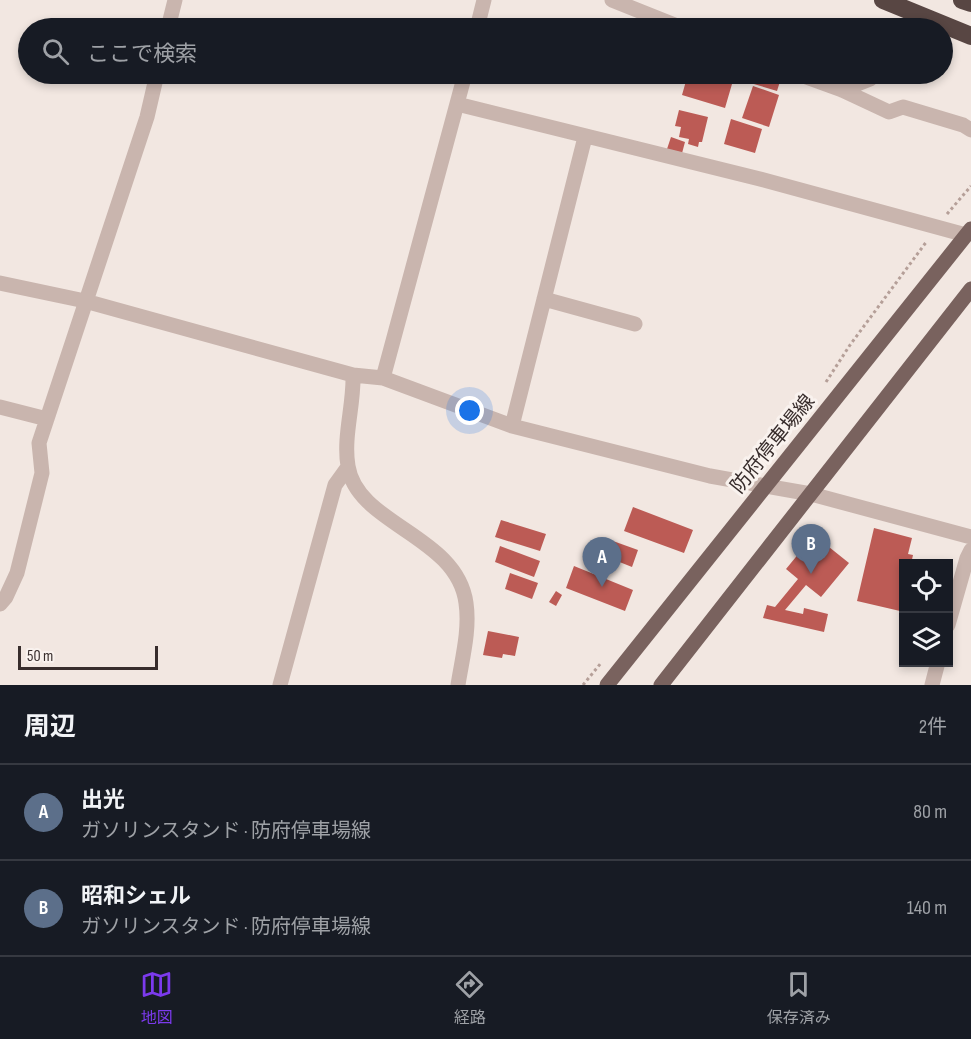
<!DOCTYPE html>
<html lang="ja">
<head>
<meta charset="utf-8">
<style>
	:root { --surface:#171b24; --page:#20242c; --text:#f1f3f6; --muted:#9ea1a6; --line:#363941; --accent:#7c3aed }
	body { margin:0; font-family:"Sofia Sans Condensed","Noto Sans JP",sans-serif; background:var(--page); color:var(--text) }
	.controls { position:absolute; right:18px; bottom:18px; display:grid; overflow:hidden; border-radius:0px; box-shadow:0 3px 9px #0003 }
	.controls button { width:54px; height:54px; display:grid; place-items:center; padding:0; border:0; border-bottom:2px solid var(--line); background:var(--surface); color:var(--text); font:30px sans-serif }
	.scale { position:absolute; left:18px; bottom:15px; width:140px; box-sizing:border-box; padding-left:6px; border:3px solid #382d2c; border-top:0; font-size:16px; line-height:21px; white-space:nowrap; color:#382d2c; -webkit-text-stroke:4px #f9f2ee; paint-order:stroke }
	.you { position:absolute; left:470px; top:411px; width:21px; height:21px; margin:-15px; border:4px solid #fff; border-radius:50%; background:#1a73e8; box-shadow:0 0 0 9px #1a73e833 }
	.badge { display:grid; place-items:center; width:39px; height:39px; border-radius:50%; background:var(--accent); color:#fff; font-size:20px; font-weight:700 }
	.pin { position:absolute; translate:-50% -50px; filter:drop-shadow(0 2px 3px #0008) }
	.pin::after { content:''; position:absolute; top:32px; width:21px; height:18px; background:inherit; clip-path:polygon(0 0,100% 0,50% 100%) }
	.list { margin:0; padding:0; list-style:none }
	h2 { display:flex; justify-content:space-between; align-items:center; height:78px; margin:0; padding:0 24px; font-size:26px }
	h2 small { font-size:20px; font-weight:400; color:var(--muted) }
	.list li { display:grid; grid-template-columns:39px 1fr auto; gap:18px; align-items:center; box-sizing:border-box; height:96px; padding:0 24px; border-top:2px solid var(--line) }
	.list b { display:block; font-size:22px; white-space:nowrap }
	.list p { margin:0; font-size:20px; white-space:nowrap; color:var(--muted) }
	.list em { font-size:20px; font-style:normal; color:var(--muted) }
	.icon { flex:none; width:33px; height:33px; fill:none; stroke:currentColor; stroke-width:2; stroke-linecap:round; stroke-linejoin:round }
	.map { position:relative; flex:none; width:971px; height:685px; overflow:hidden }
	.search { position:absolute; background:var(--surface); box-shadow:0 3px 9px #0003; left:18px; right:18px; top:18px; height:66px; display:flex; align-items:center; gap:15px; box-sizing:border-box; padding:0 21px; border-radius:33px; color:var(--muted); font-size:22px }
	.sheet { height:270px; background:var(--surface) }
	nav { display:flex; justify-content:space-around; align-items:center; box-sizing:border-box; height:84px; border-top:2px solid var(--line); background:var(--surface); font-size:16px; color:var(--muted) }
	nav a { display:grid; justify-items:center; gap:3px }
	nav .on { color:var(--accent) }
	.map>svg:first-child { display:block }
	.building { fill:#bc5b55 }
	.lines { fill:none; stroke-linecap:round; stroke-linejoin:round }
	.path { stroke:#b59f98; stroke-width:3; stroke-dasharray:3 3; stroke-linecap:butt }
	.minor { stroke:#c9b5ae; stroke-width:15 }
	.major { stroke:#79625e; stroke-width:15 }
	.highway { stroke:#584643; stroke-width:18 }
	.labels { text-anchor:middle; dominant-baseline:central; stroke-width:6; stroke-linejoin:round; paint-order:stroke }
	.street-label { font-size:20px; fill:#382d2c; stroke:#f9f2ee }
</style>
</head>
<body>
<div class="map">
<svg width="971" height="685" viewBox="0 0 971 685">
	<rect width="100%" height="100%" fill="#f2e7e1"/>
	<!-- building -->
	<path class="building" d="M688 74H697L732 84 725 108 682 95Z
		M720 74H777L782 75 777 91Z
		M753 86 779 95 769 127 742 118Z
		M679 110 708 117 702 142H699L698 147 688 144 689 139 679 137 681 127 675 126Z
		M731 119 762 129 755 153 724 144Z
		M671 137 685 142 681 157 666 152Z
		M633 507 693 530 684 553 624 531Z
		M501 520 546 534 540 551 495 537Z
		M874 528 912 538 908 554 913 555 911 564H904V596L900 611 857 601Z
		M814 535 849 563 821 597 806 585 785 610 803 614 804 608 828 614 824 632 763 618 767 605 775 607 798 579 786 569Z
		M613 541 638 550 632 567 607 557Z
		M500 546 540 561 534 577 495 562Z
		M574 566 633 590 625 611 566 588Z
		M510 573 538 583 532 599 505 589Z
		M556 591 562 595 556 606 549 602Z
		M488 631 519 637 515 656 503 654 502 658 483 655Z"/>
	<g class="lines">
		<!-- path -->
		<path class="path" d="M947 214 971 186
			M826 382 850 345 927 241
			M583 685 601 663"/>
		<!-- minor -->
		<path class="minor" d="M612 0 682 28
			M168 28 175 0
			M477 28 484 0
			M798 74 842 90 889 112 903 107 963 125 971 130
			M842 90 870 79 876 74
			M457 104 760 179 966 235
			M0 283 85 301 353 375 383 378 512 426 710 476 811 494 971 537
			M544 299 635 324
			M353 375C354 405 343 437 348 466 357 525 457 535 466 603 470 630 462 659 458 685
			M383 378 465 74
			M0 407 47 419
			M512 426 585 137
			M0 604 6 597 17 573 42 473 39 443 147 117 157 74
			M948 625 967 558 971 550
			M280 685 335 485 348 467
			M932 685 938 662"/>
		<!-- major -->
		<path class="major" d="M607 685 971 229
			M661 685 971 289"/>
		<!-- highway -->
		<path class="highway" d="M883 0 971 36
			M962 0 971 3"/>
	</g>
	<g class="labels">
		<!-- street labels -->
		<g class="street-label">
			<text transform="translate(773 444) rotate(-51)">防府停車場線</text>
		</g>
	</g>
</svg>
<div class="controls">
<button><svg class="icon" aria-label="locate" viewBox="0 0 24 24"><circle cx="12" cy="12" r="6"/><path d="M12 2v4M12 18v4M2 12h4M18 12h4"/></svg></button>
<button><svg class="icon" aria-label="layers" viewBox="0 0 24 24"><path d="M12 4l9 5-9 5-9-5zM3 14l9 5 9-5"/></svg></button>
</div>
<div class="scale">50 m</div>
<div class="you"></div>
<div class="pin badge" style="left:602px;top:587px;background:#5c6f8a">A</div>
<div class="pin badge" style="left:811px;top:574px;background:#5c6f8a">B</div>
<div class="search"><svg class="icon" aria-label="search" viewBox="0 0 24 24"><circle cx="10" cy="10" r="6"/><path d="M15 15l6 6"/></svg>ここで検索</div>
</div>
<section class="sheet">
<h2>周辺<small>2件</small></h2>
<ul class="list">
<li><span class="badge" style="background:#5c6f8a">A</span><div><b>出光</b><p>ガソリンスタンド · 防府停車場線</p></div><em>80 m</em></li>
<li><span class="badge" style="background:#5c6f8a">B</span><div><b>昭和シェル</b><p>ガソリンスタンド · 防府停車場線</p></div><em>140 m</em></li>
</ul>
</section>
<nav>
<a class="on"><svg class="icon" aria-label="map" viewBox="0 0 24 24"><path d="M3 6l6-2 6 2 6-2v14l-6 2-6-2-6 2zM9 4v14M15 6v14"/></svg>地図</a>
<a><svg class="icon" aria-label="directions" viewBox="0 0 24 24"><path d="M12 3l9 9-9 9-9-9zM9 14v-3h6M13 9l2 2-2 2"/></svg>経路</a>
<a><svg class="icon" aria-label="saved" viewBox="0 0 24 24"><path d="M7 4h10v16l-5-4-5 4z"/></svg>保存済み</a>
</nav>
</body>
</html>
